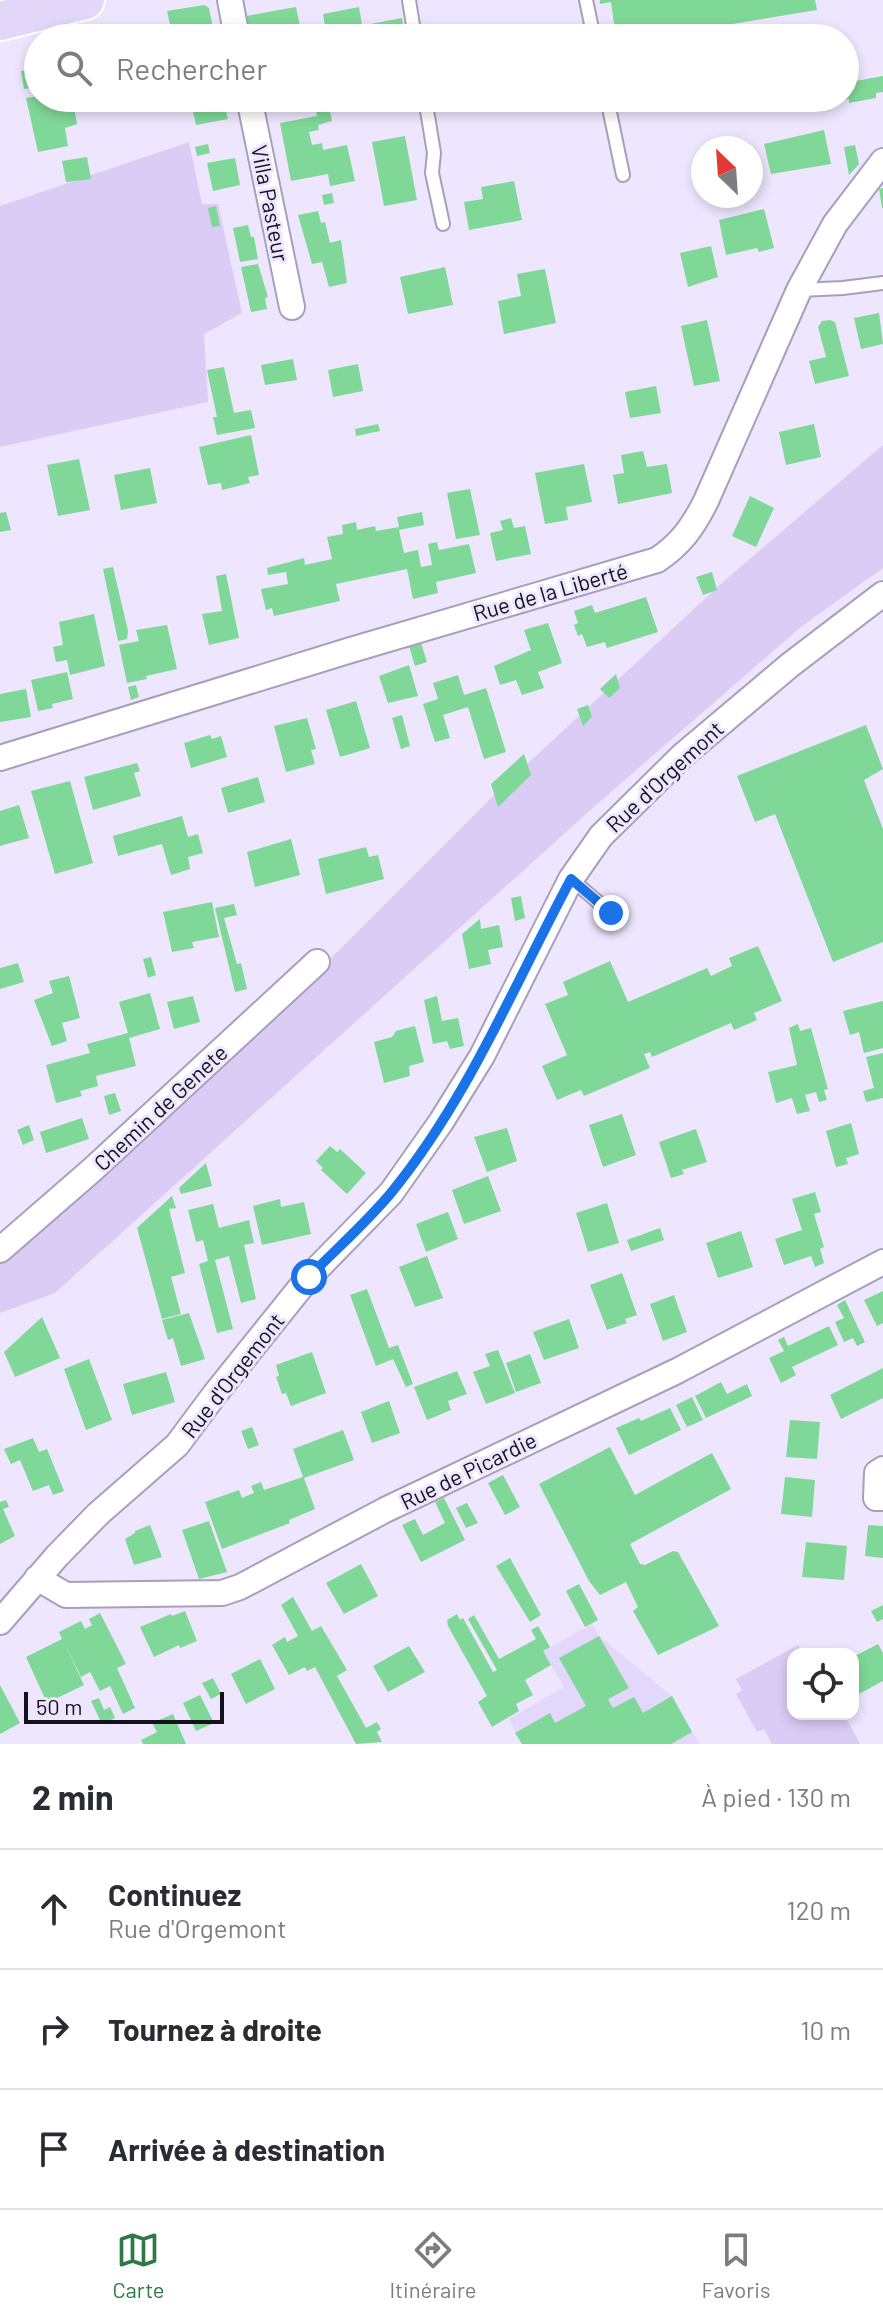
<!DOCTYPE html>
<html lang="fr">
<head>
<meta charset="utf-8">
<style>
	:root { --surface:#fff; --page:#f7f7f7; --text:#2b2b33; --muted:#7c7c81; --line:#e1e1e2; --accent:#2e7946 }
	body { margin:0; font-family:Barlow,sans-serif; background:var(--page); color:var(--text) }
	.controls { position:absolute; right:24px; bottom:24px; display:grid; overflow:hidden; border-radius:16px; box-shadow:0 4px 12px #0003 }
	.controls button { width:72px; height:72px; display:grid; place-items:center; padding:0; border:0; border-bottom:2px solid var(--line); background:var(--surface); color:var(--text); font:40px sans-serif }
	.compass { position:absolute; left:691px; top:136px; width:72px; height:72px; border-radius:50%; background:var(--surface); box-shadow:0 4px 12px #0003; rotate:335deg }
	.scale { position:absolute; left:24px; bottom:20px; width:200px; box-sizing:border-box; padding-left:8px; border:4px solid #15121c; border-top:0; font-size:22px; line-height:28px; white-space:nowrap; color:#15121c; -webkit-text-stroke:6px #eee6fe; paint-order:stroke }
	.stop { position:absolute; width:24px; height:24px; margin:-18px; border:6px solid #1a73e8; border-radius:50%; background:#fff }
	.stop.end { background:#1a73e8; border-color:#fff; box-shadow:0 2px 8px #0008 }
	.list { margin:0; padding:0; list-style:none }
	h2 { display:flex; justify-content:space-between; align-items:center; height:104px; margin:0; padding:0 32px; font-size:34px }
	h2 small { font-size:26px; font-weight:400; color:var(--muted) }
	.list li { display:grid; grid-template-columns:52px 1fr auto; gap:24px; align-items:center; box-sizing:border-box; height:120px; padding:0 32px; border-top:2px solid var(--line) }
	.list b { display:block; font-size:30px; white-space:nowrap }
	.list p { margin:0; font-size:26px; white-space:nowrap; color:var(--muted) }
	.list em { font-size:26px; font-style:normal; color:var(--muted) }
	.icon { flex:none; width:44px; height:44px; fill:none; stroke:currentColor; stroke-width:2; stroke-linecap:round; stroke-linejoin:round }
	.map { position:relative; flex:none; width:883px; height:1744px; overflow:hidden }
	.search { position:absolute; background:var(--surface); box-shadow:0 4px 12px #0003; left:24px; right:24px; top:24px; height:88px; display:flex; align-items:center; gap:20px; box-sizing:border-box; padding:0 28px; border-radius:44px; color:var(--muted); font-size:30px }
	.sheet { height:464px; background:var(--surface) }
	nav { display:flex; justify-content:space-around; align-items:center; box-sizing:border-box; height:112px; border-top:2px solid var(--line); background:var(--surface); font-size:22px; color:var(--muted) }
	nav a { display:grid; justify-items:center; gap:4px }
	nav .on { color:var(--accent) }
	.map>svg:first-child { display:block }
	.built { fill:#e3d7fc }
	.green { fill:#dbccf6 }
	.building { fill:#7fd897 }
	.lines { fill:none; stroke-linecap:round; stroke-linejoin:round }
	.lane-casing { stroke:#a89fbb; stroke-width:16 }
	.street-casing { stroke:#a89fbb; stroke-width:28 }
	.primary-casing { stroke:#fff; stroke-width:42 }
	.lane { stroke:#fff; stroke-width:12 }
	.street { stroke:#fff; stroke-width:24 }
	.primary { stroke:#e3d7f9; stroke-width:38 }
	.route { stroke:#1a73e8; stroke-width:10 }
	.labels { text-anchor:middle; dominant-baseline:central; stroke-width:6; stroke-linejoin:round; paint-order:stroke }
	.street-label { font-size:22px; fill:#15121c; stroke:#eee6fe }
</style>
</head>
<body>
<div class="map">
<svg width="883" height="1744" viewBox="0 0 883 1744">
	<rect width="100%" height="100%" fill="#eee6fe"/>
	<!-- built -->
	<path class="built" d="M592 1624 599 1636 672 1696 699 1744H522L509 1719 564 1687 543 1651Z"/>
	<!-- green -->
	<path class="green" d="M189 142 202 204H218L242 313 204 334 208 402 0 447V206Z
		M883 445V568L801 627 596 805 55 1293 0 1313V1258L231 1058 496 793 725 580Z
		M798 1645 804 1654H793V1714H844L860 1744H772L764 1729 757 1732 736 1694 742 1690 736 1679Z"/>
	<!-- building -->
	<path class="building" d="M600 0H815L817 10 696 30 697 38H616L611 2 600 4Z
		M204 5 209 8 215 38H173L167 11Z
		M296 7 302 36 244 38 240 17Z
		M359 7 364 36 327 38 323 14Z
		M402 18 405 38H368L365 25Z
		M495 24 498 38H466L464 30Z
		M324 31 326 38H306L305 34Z
		M38 68V98H76V101L73 102 77 124 65 128 68 146 38 152 26 98 34 97 32 88 24 89 21 71Z
		M883 76V92L876 93V98L849 103V99L845 100V83Z
		M190 98H223L228 119 196 125Z
		M283 98H312V99L284 105Z
		M313 98H327L332 121 318 125 319 130 309 132 312 145 322 143 323 150 347 145 355 181 330 186 328 174 291 181 280 123 317 116Z
		M824 130 831 164 771 174 764 144Z
		M405 136 417 200 384 206 372 142Z
		M208 144 210 153 197 156 195 147Z
		M855 145 859 164 849 175 844 147Z
		M87 157 91 179 66 182 62 161Z
		M235 158 240 185 213 191 207 163Z
		M514 181 522 220 469 230 464 202 483 199 481 187Z
		M883 188V208H882L879 189Z
		M332 193 334 203 324 205 322 195Z
		M216 206 220 226 212 227 208 208Z
		M764 209 774 248 759 252 757 248 726 255 719 220Z
		M318 211 321 223 325 222 330 243 341 240 347 283 329 287 322 262 312 264 298 215Z
		M248 225 251 237H254L258 259 240 262 233 228Z
		M711 246 718 277 688 287 680 253Z
		M258 264 268 297 265 298 267 309 251 312 241 267Z
		M445 267 453 305 408 314 400 277Z
		M545 269 556 323 504 334 498 301 521 296 517 274Z
		M879 313 883 344 861 349 854 318Z
		M707 320 720 381 694 386 681 326Z
		M830 320 835 322 849 376 815 384 809 361 826 357 818 327 822 321Z
		M293 359 297 380 265 385 261 365Z
		M358 364 363 391 333 397 328 370Z
		M224 367 234 413 251 410 255 428 217 435 213 417H217L207 370Z
		M656 386 661 413 630 418 625 392Z
		M378 424 380 431 356 436 355 429Z
		M814 424 821 457 786 465 779 432Z
		M251 435 259 475 248 477 250 483 222 490 221 483 208 485 199 447Z
		M643 451 647 467 667 464 672 493 618 504 613 475 624 473 621 455Z
		M79 459 90 510 58 516 47 465Z
		M584 464 592 502 566 507 568 520 545 524 535 473Z
		M150 468 157 503 121 510 114 475Z
		M470 489 480 535 456 539 447 493Z
		M750 496 774 508 756 547 732 536Z
		M6 512 11 530 0 532V513Z
		M422 512 424 525 399 530 404 553 418 550 421 567 432 565 428 544 437 542 439 550 469 544 476 573 436 582 438 593 413 599 407 569 336 584 340 601 274 616 272 608 266 610 261 589 288 584 286 572 268 575 267 568 304 558 305 565 332 559 327 537 343 534 342 525 356 522 357 530 375 526 376 531 399 527 397 517Z
		M511 518 514 528 525 526 531 554 496 561 490 533 503 530 500 521Z
		M113 567 128 631 127 639 118 641 103 569Z
		M712 572 717 590 703 595 696 577Z
		M226 574 239 638 209 645 202 614 222 611 216 576Z
		M646 597 658 632 607 648 605 642 587 647 582 634 578 636 574 625 578 623 574 611 592 605 595 613Z
		M94 614 105 666 70 675 67 660 56 662 53 647 63 645 59 622Z
		M548 623 562 663 538 672 544 688 522 695 516 680 500 685 494 666 531 650 524 630Z
		M167 625 177 669 146 676 147 679 127 683 119 645 139 641 136 630Z
		M421 643 427 662 415 666 409 646Z
		M409 665 418 696 388 703 379 676Z
		M67 672 73 699 52 704 53 708 38 711 31 680Z
		M616 674 620 688 609 698 600 689Z
		M458 675 464 695 486 688 506 752 484 759 468 707 443 715 450 738 435 742 423 704 438 699 433 683Z
		M136 685 139 697 131 700 128 687Z
		M26 689 31 717 0 722V694Z
		M356 701 370 748 340 757 326 710Z
		M588 705 592 717 583 726 577 709Z
		M402 715 410 746 401 749 392 718Z
		M307 718 316 749 311 750 315 764 286 772 274 726Z
		M866 725 883 769 864 780 883 829V942L833 962 775 814 755 822 737 776Z
		M210 735 212 739 221 736 227 757 191 768 184 743Z
		M524 754 531 775 498 807 491 784Z
		M137 763 140 771 134 773 141 796 93 810 84 777Z
		M258 777 265 802 228 813 221 788Z
		M70 781 93 863 55 874 31 791Z
		M19 805 29 838 0 846V811Z
		M182 816 188 837 198 834 203 853 188 857 190 869 171 875 162 844 118 856 113 836Z
		M291 839 300 875 255 887 247 852Z
		M366 847 369 857 378 855 384 879 326 894 318 859Z
		M521 896 525 918 515 921 511 898Z
		M212 902 219 937 192 942 194 948 172 952 163 912Z
		M234 904 237 915 224 918 237 964 241 963 247 989 235 992 215 908Z
		M480 919 481 929 499 925 503 947 488 950 491 964 469 969 462 934Z
		M758 946 782 1001 754 1013 757 1020 734 1030 731 1023 652 1057 650 1052 644 1054 650 1068 584 1096 581 1090 557 1100 542 1066 567 1055 545 1004 568 995 563 982 610 961 628 1002 707 968 711 976 732 966 729 958Z
		M151 957 156 975 148 978 143 959Z
		M18 963 24 982 0 989V968Z
		M69 976 80 1018 62 1023 67 1041 52 1046 34 1000 53 993 49 981Z
		M150 993 160 1029 129 1038 136 1066 96 1076 98 1086 80 1091 82 1096 56 1103 46 1065 90 1053 87 1044 128 1033 119 1002Z
		M193 996 200 1022 174 1029 167 1002Z
		M437 996 442 1021 458 1018 464 1046 450 1049 447 1041 433 1044 424 1000Z
		M883 1001V1048L864 1053 859 1032 850 1035 843 1011Z
		M798 1024 800 1031 811 1028 828 1089 824 1090 827 1100 819 1102 816 1092 805 1095 810 1111 797 1114 792 1098 776 1103 768 1072 797 1065 789 1028Z
		M415 1026 424 1062 409 1066 410 1076 384 1083 374 1042 392 1037 396 1031Z
		M883 1053V1098L866 1102 863 1091 874 1088 866 1057Z
		M115 1093 121 1111 109 1115 104 1096Z
		M622 1114 636 1155 603 1167 589 1125Z
		M82 1118 89 1139 46 1153 40 1132Z
		M851 1123 859 1154 846 1158 848 1164 836 1167 826 1131Z
		M29 1125 34 1140 23 1145 17 1130Z
		M507 1128 517 1161 487 1172 474 1137Z
		M696 1129 707 1162 682 1170 684 1174 671 1178 659 1142Z
		M330 1146 337 1152 340 1149 366 1173 347 1194 321 1170 323 1168 316 1161Z
		M206 1163 212 1186 181 1194 179 1188Z
		M488 1176 501 1211 464 1224 452 1190Z
		M815 1192 821 1212 814 1214 824 1247 820 1249 824 1263 815 1267 811 1256 784 1265 775 1239 802 1230 792 1199Z
		M172 1196 176 1208 169 1209 185 1273 171 1277 181 1314 162 1319 137 1228Z
		M280 1199 281 1207 304 1202 311 1234 262 1245 253 1206Z
		M607 1203 619 1243 588 1252 576 1213Z
		M213 1204 219 1228 249 1220 254 1243 244 1245 256 1299 241 1303 229 1256 215 1260 233 1329 217 1333 199 1264 208 1261 203 1240 196 1242 188 1210Z
		M448 1212 458 1239 426 1252 416 1224Z
		M660 1228 664 1240 631 1251 627 1240Z
		M741 1231 753 1267 718 1278 706 1243Z
		M427 1256 443 1298 415 1307 399 1267Z
		M622 1273 637 1315 625 1319 627 1323 607 1330 590 1285Z
		M367 1289 389 1348 398 1345 413 1384 406 1387 393 1359 376 1366 350 1295Z
		M883 1291V1323L877 1326 864 1300Z
		M674 1295 687 1332 663 1341 650 1304Z
		M845 1300 865 1342 857 1346 853 1338 844 1342 835 1322 844 1318 837 1305Z
		M189 1313 205 1359 181 1366 173 1338 168 1340 162 1320Z
		M42 1317 60 1358 15 1377 4 1352Z
		M569 1319 579 1348 544 1360 533 1332Z
		M829 1326 838 1345 792 1367 796 1375 781 1383 769 1358 784 1351 778 1340 784 1337 788 1346Z
		M498 1350 515 1393 486 1404 473 1372 490 1366 485 1354Z
		M312 1352 326 1393 291 1406 286 1393 282 1394 276 1377 279 1376 276 1365Z
		M530 1354 541 1383 516 1392 506 1363Z
		M89 1359 112 1420 86 1430 64 1369Z
		M883 1368V1398L841 1419 830 1395Z
		M457 1371 467 1394 448 1401 451 1410 427 1420 414 1387Z
		M166 1372 175 1402 132 1415 123 1384Z
		M721 1382 727 1394 747 1384 752 1396 706 1418 695 1396Z
		M692 1397 703 1420 687 1427 676 1405Z
		M389 1401 400 1433 372 1443 361 1412Z
		M670 1408 681 1430 629 1455 616 1428 639 1418 641 1421Z
		M790 1420 820 1422 817 1459 786 1457Z
		M252 1427 259 1445 248 1449 241 1431Z
		M343 1430 354 1460 304 1478 315 1509 289 1520 290 1523 222 1549 205 1502 239 1490 242 1498 254 1493 251 1486 261 1482 264 1490 303 1477 293 1449Z
		M33 1438 39 1452 47 1449 64 1491 53 1495 49 1485 33 1491 20 1460 11 1464 4 1449Z
		M610 1447 635 1495 712 1453 731 1489 630 1544 640 1564 645 1565 673 1551 678 1552 719 1626 658 1655 633 1611 638 1607 626 1582 600 1595 589 1581 539 1484Z
		M503 1475 520 1507 505 1515 488 1483Z
		M785 1477 815 1480 812 1517 781 1514Z
		M444 1498 465 1540 421 1562 402 1525 415 1519 423 1535 445 1523 435 1502Z
		M6 1500 9 1507 3 1509 15 1536 0 1544V1502Z
		M467 1503 478 1523 466 1528 456 1508Z
		M209 1521 227 1572 199 1579 182 1530Z
		M150 1525 162 1557 134 1565 125 1539 135 1533V1531Z
		M868 1525 883 1526V1558L865 1556Z
		M806 1542 847 1546 844 1580 802 1577Z
		M510 1558 541 1615 530 1622 496 1566Z
		M361 1564 378 1596 344 1614 326 1583Z
		M579 1584 598 1620 585 1627 566 1591Z
		M293 1597 312 1631 321 1626 347 1670 337 1676 366 1728 377 1722 381 1729 377 1732 382 1742 356 1744 315 1667 307 1671 305 1667 289 1675 272 1645 285 1637 287 1642 298 1636 281 1605Z
		M883 1605V1619L877 1622 871 1611Z
		M185 1611 197 1641 180 1648 179 1645 154 1657 140 1627 171 1614 172 1616Z
		M100 1613 126 1664 117 1668 135 1708 123 1714 110 1686 100 1691 90 1672 81 1677 65 1644 84 1685 47 1703 26 1657 62 1639 59 1632 81 1621 85 1629 92 1625 89 1619Z
		M457 1614 460 1620 463 1618 493 1672 497 1670 468 1619 474 1615 499 1659 536 1639 531 1630 538 1626 550 1647 543 1651 551 1665 525 1680 533 1695 516 1704 519 1711 492 1727 478 1702 487 1696 448 1626 447 1620Z
		M599 1636 629 1688 608 1699 613 1708 634 1697 643 1713 672 1696 692 1732 671 1744H522L515 1733 550 1713 555 1723 586 1706 559 1658Z
		M878 1644 883 1653V1681L855 1696 853 1657Z
		M409 1646 425 1672 388 1692 373 1666Z
		M260 1659 275 1689 246 1704 231 1674Z
		M213 1678 221 1694 211 1699 202 1683Z
		M0 1685 20 1723 0 1734Z
		M200 1695 214 1723 196 1731 183 1703Z
		M99 1698 104 1710 110 1707 115 1718 102 1724 91 1701Z
		M173 1714 186 1744H143L141 1740 157 1732 152 1723Z"/>
	<g class="lines">
		<!-- lane casing -->
		<g class="lane-casing">
			<path id="lane" d="M409 0 415 38
				M586 0 594 38
				M425 98 434 153 432 173 443 224
				M607 98 623 175
				M799 290 843 288 883 283
				M571 879 611 913"/>
		</g>
		<!-- street casing -->
		<g class="street-casing">
			<path id="street" d="M230 0 237 38
				M249 98 292 307
				M0 758 351 650 657 560C681 544 693 527 706 501L799 290 835 224 883 161
				M0 1250 92 1170 317 962
				M883 1469 877 1473 876 1498H883
				M37 1578 66 1595 222 1593 240 1587 385 1510 677 1371 883 1262
				M0 1622 57 1556 98 1514 177 1445 215 1394 309 1277 391 1193 441 1122 482 1056 571 879 601 836 682 756 790 665 883 594"/>
		</g>
		<!-- primary casing -->
		<g class="primary-casing">
			<path id="primary" d="M0 21 85 0"/>
		</g>
		<!-- lane -->
		<use href="#lane" class="lane"/>
		<!-- street -->
		<use href="#street" class="street"/>
		<!-- primary -->
		<use href="#primary" class="primary"/>
	</g>
	<g class="lines">
		<!-- route -->
		<path class="route" d="M309 1277C336 1249 366 1223 391 1193 468 1099 514 985 571 879L611 913"/>
	</g>
	<g class="labels">
		<!-- street labels -->
		<g class="street-label">
			<text transform="translate(271 203) rotate(79)">Villa Pasteur</text>
			<text transform="translate(550 591) rotate(-16)">Rue de la Liberté</text>
			<text transform="translate(664 776) rotate(-43)">Rue d'Orgemont</text>
			<text transform="translate(160 1107) rotate(-43)">Chemin de Genete</text>
			<text transform="translate(232 1375) rotate(-52)">Rue d'Orgemont</text>
			<text transform="translate(468 1470) rotate(-26)">Rue de Picardie</text>
		</g>
	</g>
</svg>
<div class="controls">
<button><svg class="icon" aria-label="locate" viewBox="0 0 24 24"><circle cx="12" cy="12" r="6"/><path d="M12 2v4M12 18v4M2 12h4M18 12h4"/></svg></button>
</div>
<svg class="compass" viewBox="-18 -18 36 36"><path d="M0-13l5 13h-10z" fill="#e53935"/><path d="M0 13l5-13h-10z" fill="#7c7c81"/></svg>
<div class="scale">50 m</div>
<div class="stop" style="left:309px;top:1277px"></div>
<div class="stop end" style="left:611px;top:913px"></div>
<div class="search"><svg class="icon" aria-label="search" viewBox="0 0 24 24"><circle cx="10" cy="10" r="6"/><path d="M15 15l6 6"/></svg>Rechercher</div>
</div>
<section class="sheet">
<h2>2 min<small>À pied · 130 m</small></h2>
<ul class="list">
<li><svg class="icon" aria-label="ahead" viewBox="0 0 24 24"><path d="M12 20V5M6 11l6-6 6 6"/></svg><div><b>Continuez</b><p>Rue d'Orgemont</p></div><em>120 m</em></li>
<li><svg class="icon" aria-label="right" viewBox="0 0 24 24"><path d="M7 20v-9h11M14 6l5 5-5 5"/></svg><div><b>Tournez à droite</b></div><em>10 m</em></li>
<li><svg class="icon" aria-label="arrive" viewBox="0 0 24 24"><path d="M6 21V4h12l-3 4 3 4H6"/></svg><div><b>Arrivée à destination</b></div></li>
</ul>
</section>
<nav>
<a class="on"><svg class="icon" aria-label="map" viewBox="0 0 24 24"><path d="M3 6l6-2 6 2 6-2v14l-6 2-6-2-6 2zM9 4v14M15 6v14"/></svg>Carte</a>
<a><svg class="icon" aria-label="directions" viewBox="0 0 24 24"><path d="M12 3l9 9-9 9-9-9zM9 14v-3h6M13 9l2 2-2 2"/></svg>Itinéraire</a>
<a><svg class="icon" aria-label="saved" viewBox="0 0 24 24"><path d="M7 4h10v16l-5-4-5 4z"/></svg>Favoris</a>
</nav>
</body>
</html>
